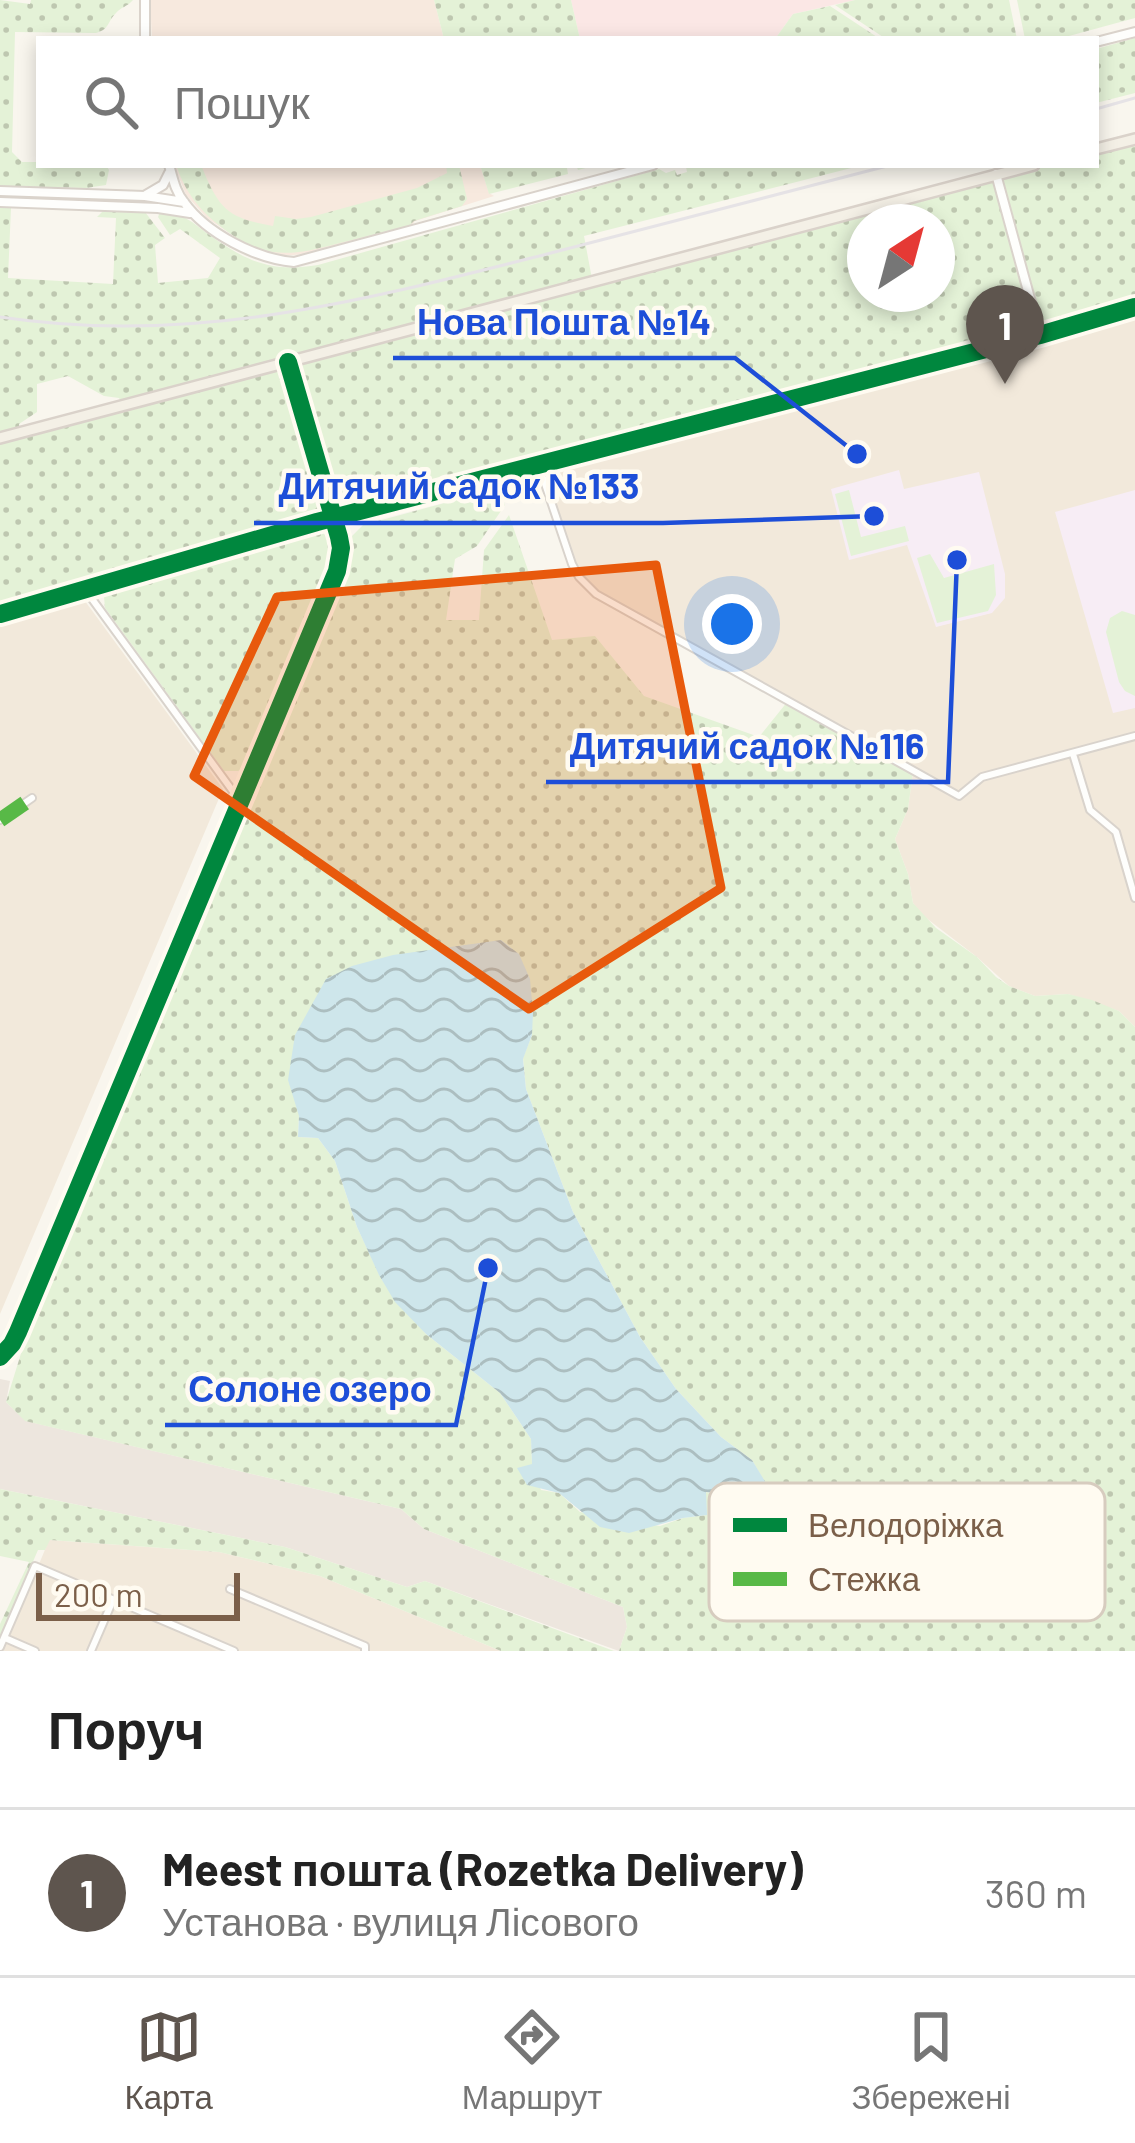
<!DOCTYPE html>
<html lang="uk">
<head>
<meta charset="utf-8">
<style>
	:root { --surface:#fff; --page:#f6f6f6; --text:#222; --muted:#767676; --line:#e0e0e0; --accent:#5e554e }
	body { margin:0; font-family:Barlow,sans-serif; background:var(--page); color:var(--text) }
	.compass { position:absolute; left:847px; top:204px; width:108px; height:108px; border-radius:50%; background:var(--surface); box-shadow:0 6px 18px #0003; rotate:36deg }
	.scale { position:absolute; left:36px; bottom:30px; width:204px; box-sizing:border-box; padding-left:12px; border:6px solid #7b5f49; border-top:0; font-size:33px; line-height:42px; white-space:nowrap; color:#7b5f49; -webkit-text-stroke:9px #fffbf1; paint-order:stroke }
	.you { position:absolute; left:732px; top:624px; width:42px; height:42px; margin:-30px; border:9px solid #fff; border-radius:50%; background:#1a73e8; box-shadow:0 0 0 18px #1a73e833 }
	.badge { display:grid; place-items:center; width:78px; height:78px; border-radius:50%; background:var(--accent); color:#fff; font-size:39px; font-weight:700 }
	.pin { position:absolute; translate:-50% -99px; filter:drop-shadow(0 3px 6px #0008) }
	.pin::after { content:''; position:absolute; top:63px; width:42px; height:36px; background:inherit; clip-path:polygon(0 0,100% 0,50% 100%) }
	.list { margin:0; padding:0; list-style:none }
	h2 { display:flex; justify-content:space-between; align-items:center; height:156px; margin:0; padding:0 48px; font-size:51px }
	h2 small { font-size:39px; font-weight:400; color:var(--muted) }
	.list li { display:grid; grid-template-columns:78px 1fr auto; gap:36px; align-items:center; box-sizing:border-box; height:168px; padding:0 48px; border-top:3px solid var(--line) }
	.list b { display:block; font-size:45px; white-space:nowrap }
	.list p { margin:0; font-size:39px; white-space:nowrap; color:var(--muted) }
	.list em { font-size:39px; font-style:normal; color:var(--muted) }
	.icon { flex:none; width:66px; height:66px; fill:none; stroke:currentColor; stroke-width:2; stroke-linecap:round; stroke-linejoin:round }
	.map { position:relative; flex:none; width:1135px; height:1651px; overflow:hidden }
	.search { position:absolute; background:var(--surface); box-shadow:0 6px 18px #0003; left:36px; right:36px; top:36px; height:132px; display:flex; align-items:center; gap:30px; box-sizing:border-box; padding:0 42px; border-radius:0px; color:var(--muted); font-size:45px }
	.sheet { height:324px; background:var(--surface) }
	nav { display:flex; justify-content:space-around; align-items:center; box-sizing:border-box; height:168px; border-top:3px solid var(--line); background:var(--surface); font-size:33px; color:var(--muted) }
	nav a { display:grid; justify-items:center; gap:6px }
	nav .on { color:var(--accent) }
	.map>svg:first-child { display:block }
	.residential { fill:#f2e9db }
	.commercial { fill:#f7e9de }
	.industrial { fill:#ede6de }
	.education { fill:#f7edf5 }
	.medical { fill:#fbe7e5 }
	.grass { fill:url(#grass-dots); fill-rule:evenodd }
	.green { fill:#e4f2d7 }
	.water { fill:url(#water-waves) }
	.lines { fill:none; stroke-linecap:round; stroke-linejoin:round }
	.street-casing { stroke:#d9d3cc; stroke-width:10 }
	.secondary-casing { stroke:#dad3cb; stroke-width:12 }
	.primary-casing { stroke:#dad2ca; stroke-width:14 }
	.street { stroke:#fefefc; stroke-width:6 }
	.secondary { stroke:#fefefc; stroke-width:8 }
	.primary { stroke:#f4f0e6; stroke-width:9 }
	.tram { stroke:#e6e3e6; stroke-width:3 }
	.quiet { stroke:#58b947; stroke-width:15; stroke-dasharray:30 15; stroke-linecap:butt }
	.cycleway-casing { stroke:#fffbf1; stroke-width:26 }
	.cycleway { stroke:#00873e; stroke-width:18 }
	.marked { fill:#e8590c; fill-opacity:0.2; stroke:#e8590c; stroke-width:9; stroke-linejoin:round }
	.key { fill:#fffbf1; stroke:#d7ccbf; stroke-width:3 }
	.key-label { font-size:33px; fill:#7b5f49 }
	.leader { fill:none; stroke:#1d4ed8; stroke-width:4.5 }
	.callout-dot { fill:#1d4ed8; stroke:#fffbf1; stroke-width:4.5 }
	.callout-label { font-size:36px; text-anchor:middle; font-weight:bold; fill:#1d4ed8; stroke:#fffbf1; stroke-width:9; stroke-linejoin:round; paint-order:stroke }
</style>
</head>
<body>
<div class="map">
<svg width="1135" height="1651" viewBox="0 0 1135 1651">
	<defs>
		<pattern id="grass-dots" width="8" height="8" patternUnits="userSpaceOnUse" patternTransform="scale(3)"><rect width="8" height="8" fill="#e4f2d7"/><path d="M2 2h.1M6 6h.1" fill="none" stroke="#bec7b0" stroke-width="1.8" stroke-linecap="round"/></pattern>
		<pattern id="water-waves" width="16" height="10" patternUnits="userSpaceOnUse" patternTransform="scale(3)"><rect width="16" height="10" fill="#cee6eb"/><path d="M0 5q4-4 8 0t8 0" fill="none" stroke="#acbec0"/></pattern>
	</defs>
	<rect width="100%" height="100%" fill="#f9f6ee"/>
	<!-- residential -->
	<path class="residential" d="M1135 307V1027L1119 1011 1068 994 1035 996 1009 986 977 957 921 914 913 903 908 874 895 839 908 809 913 772 587 586 575 572 539 466Z
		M82 597 223 789 0 1314V622Z
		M49 1540 219 1552 320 1576 501 1651H3Z"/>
	<!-- commercial -->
	<path class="commercial" d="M150 0H434L444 39H152Z
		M174 165H480L489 193 494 196 415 221 412 225 304 254 284 256 253 249 207 218 186 195Z"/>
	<!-- industrial -->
	<path class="industrial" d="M0 1379 10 1381 6 1402 26 1421 401 1509 424 1529 623 1607 627 1627 619 1651 425 1581 407 1587 285 1547 0 1489Z"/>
	<!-- education -->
	<path class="education" d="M899 470 904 489 979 472 1005 574V598L992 613 936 627 907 545 849 560 831 489Z
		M1135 490V708L1113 713 1055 512Z"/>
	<!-- medical -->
	<path class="medical" d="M571 0H855L793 14 775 39H580Z"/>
	<!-- grass -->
	<path class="grass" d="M0 0 30 4 31 0H133C127 7 121 7 116 13 107 22 110 29 96 33L15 32 12 152 22 162H39V165H106L109 170 106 185 86 188 0 186Z
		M434 0H571L580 39H444Z
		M855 0H1009L1017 39H886L835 5Z
		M1017 0H1135V18L1058 39H1025Z
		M830 6 880 39H775L793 14Z
		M1135 38V93L1096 103V49Z
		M1135 139V307L317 522 0 614V207L11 208 8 278 113 284 116 218 97 217 103 211 145 212 165 238 155 245 158 283 208 278 220 258 180 229 170 235 158 217 160 212C186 214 190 221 211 236 249 263 272 272 318 265L659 169 666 173 675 170 677 175 687 172 686 167 690 165H863L584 236 592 279 1034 165H1096V149ZM865 222H937V294H865ZM68 376 104 396 119 398 123 405 20 433 19 424 37 412V384Z
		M176 165H201C219 209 227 218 273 226L275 216 296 219 311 217 417 188 447 173 446 165H459L467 199 462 206 414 221 410 225C386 231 361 238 336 244 288 257 262 259 220 226 198 209 185 191 176 165Z
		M480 165H597L578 170 576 165 567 168 568 174 489 194Z
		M500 488 505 505 477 546 455 559 446 620H479L484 550 509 515 552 640 595 636 644 696 759 737 788 701 913 772 908 809 895 839 908 874 913 903 936 928 977 957 996 977 1009 986 1035 996 1068 994 1092 1000 1119 1011 1135 1027V1651H619L627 1627 623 1607 424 1529 401 1509 25 1421 6 1402 27 1334 344 573 351 537 363 525ZM532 1035 523 1058 526 1089 573 1212 640 1337 676 1389 721 1437 752 1460 765 1483 801 1529 860 1573 850 1586 812 1571 760 1532 724 1495 705 1492 706 1515 683 1518 660 1526 580 1512 559 1493 541 1490 532 1464 531 1439 500 1393 426 1334 382 1280 357 1227 335 1161 318 1138 298 1137 299 1116Z
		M322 532C335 543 334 553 330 568L246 768 238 771H224L105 608 104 597 107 589 309 533Z
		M0 1489 285 1547 407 1587 425 1581 614 1651H501L320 1576 219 1552 50 1540 45 1550H38L0 1638V1624L29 1562 0 1556Z"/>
	<!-- green -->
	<path class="green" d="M849 490 861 537 905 526 909 541 851 556 835 494Z
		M930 554 944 578 994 564 996 595 988 611 937 623 917 558Z
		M1122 611 1135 615V696L1125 691 1119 682 1106 632 1110 618Z"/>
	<!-- water -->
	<path class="water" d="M501 940 519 954 530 979 533 1013 532 1035 523 1059 526 1089 573 1212 640 1337 676 1389 721 1437 752 1460 769 1488 801 1529 860 1573 861 1580 856 1586H850L812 1571 760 1532 724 1495 706 1492 707 1515 683 1518 629 1533 600 1527 559 1493 527 1485 517 1468 532 1464 531 1439 500 1393 426 1334 395 1302 379 1275 357 1227 335 1161 318 1138 298 1137 299 1116 288 1080 295 1035 326 979 352 966 393 955Z"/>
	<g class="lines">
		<!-- street casing -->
		<g class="street-casing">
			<path id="street" d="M539 466 572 564 579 577 596 594 959 796 982 777 1135 736
				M84 588 240 801
				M1073 754 1090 810 1116 832 1135 898
				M0 820 32 798
				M230 1589 365 1646V1651
				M5 1638 35 1651
				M0 1647 35 1566 234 1651
				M91 1651 113 1600"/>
		</g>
		<!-- secondary casing -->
		<g class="secondary-casing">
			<path id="secondary" d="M145 0V39
				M1096 42 1135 32
				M169 165C173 178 175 191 184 202 206 233 256 259 294 262L653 165
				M996 174 1040 335
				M0 191 145 196 184 202
				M146 195 163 185 169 173
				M0 202 158 208 190 213
				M0 614 317 522 1040 335 1135 307
				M0 1357 12 1344 18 1332 337 571 341 548 339 537 288 362"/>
		</g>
		<!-- primary casing -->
		<g class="primary-casing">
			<path id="primary" d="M1096 149 1135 139
				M0 438 1034 165"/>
		</g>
		<!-- street -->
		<use href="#street" class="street"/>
		<!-- secondary -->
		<use href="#secondary" class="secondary"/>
		<!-- primary -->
		<use href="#primary" class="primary"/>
		<!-- tram -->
		<path class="tram" d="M1096 109 1135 98
			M0 317C193 346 362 301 547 254 662 224 776 195 891 165"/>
		<!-- quiet -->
		<path class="quiet" d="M0 820 32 798"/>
		<!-- cycleway casing -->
		<g class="cycleway-casing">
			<path id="cycleway" d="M0 614 317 522 1040 335 1135 307
				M0 1357 12 1344 18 1332 337 571 341 548 339 537 288 362"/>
		</g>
		<!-- cycleway -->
		<use href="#cycleway" class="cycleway"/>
	</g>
	<!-- marked area -->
	<path class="marked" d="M656 565 721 888 529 1009 194 776 277 597Z"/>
	<!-- legend -->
	<rect x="709" y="1483" width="396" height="138" rx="18" class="key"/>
	<rect x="733" y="1518" width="54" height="14" fill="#00873e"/>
	<rect x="733" y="1572" width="54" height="14" fill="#58b947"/>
	<g class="key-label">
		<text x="808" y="1537">Велодоріжка</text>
		<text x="808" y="1591">Стежка</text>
	</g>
	<!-- callouts -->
	<path class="leader" d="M857 454L735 358H393M874 516L663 523H254M957 560L948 782H546M488 1268L456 1425H165"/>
	<g class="callout-dot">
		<circle cx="857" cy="454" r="12"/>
		<circle cx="874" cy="516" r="12"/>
		<circle cx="957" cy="560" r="12"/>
		<circle cx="488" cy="1268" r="12"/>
	</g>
	<g class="callout-label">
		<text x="564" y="335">Нова Пошта №14</text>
		<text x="459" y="499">Дитячий садок №133</text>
		<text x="747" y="759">Дитячий садок №116</text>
		<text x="310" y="1402">Солоне озеро</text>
	</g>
</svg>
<svg class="compass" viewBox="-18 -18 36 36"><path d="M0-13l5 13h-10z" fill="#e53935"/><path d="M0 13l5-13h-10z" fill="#767676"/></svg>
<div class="scale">200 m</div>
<div class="you"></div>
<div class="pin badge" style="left:1005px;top:384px">1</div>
<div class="search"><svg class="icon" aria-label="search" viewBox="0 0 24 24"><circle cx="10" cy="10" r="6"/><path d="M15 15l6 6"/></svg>Пошук</div>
</div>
<section class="sheet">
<h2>Поруч<small></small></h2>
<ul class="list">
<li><span class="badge">1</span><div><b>Meest пошта (Rozetka Delivery)</b><p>Установа · вулиця Лісового</p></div><em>360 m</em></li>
</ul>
</section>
<nav>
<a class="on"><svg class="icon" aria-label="map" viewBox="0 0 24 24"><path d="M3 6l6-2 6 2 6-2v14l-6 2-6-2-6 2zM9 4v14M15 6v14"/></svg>Карта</a>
<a><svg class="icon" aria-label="directions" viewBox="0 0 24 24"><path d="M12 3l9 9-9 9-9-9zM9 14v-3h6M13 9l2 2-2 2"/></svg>Маршрут</a>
<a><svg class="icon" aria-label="saved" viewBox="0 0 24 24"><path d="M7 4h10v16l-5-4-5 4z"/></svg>Збережені</a>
</nav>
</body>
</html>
